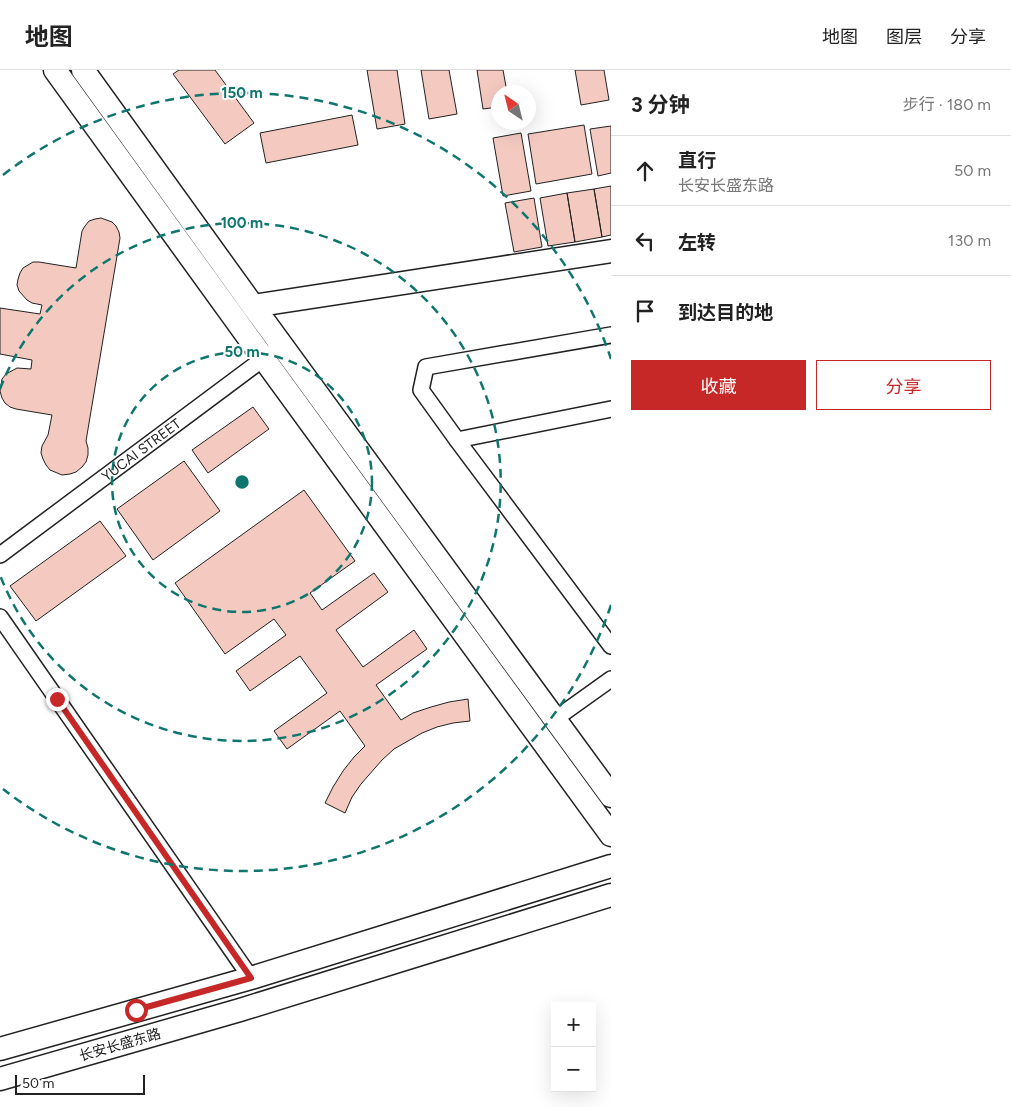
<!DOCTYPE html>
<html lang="zh">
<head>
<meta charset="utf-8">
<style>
	:root { --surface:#fff; --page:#f6f6f6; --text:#222; --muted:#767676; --line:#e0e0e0; --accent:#c62828 }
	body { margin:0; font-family:Figtree,"Noto Sans SC",sans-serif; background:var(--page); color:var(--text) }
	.controls { position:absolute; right:15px; bottom:15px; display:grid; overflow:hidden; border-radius:0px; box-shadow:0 5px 20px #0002 }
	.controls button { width:45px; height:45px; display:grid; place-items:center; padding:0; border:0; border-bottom:1px solid var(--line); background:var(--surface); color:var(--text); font:25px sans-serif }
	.compass { position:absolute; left:491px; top:15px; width:45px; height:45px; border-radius:50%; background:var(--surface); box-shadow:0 5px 20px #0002; rotate:325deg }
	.scale { position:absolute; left:15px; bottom:12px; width:130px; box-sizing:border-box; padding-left:5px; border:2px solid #222; border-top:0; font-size:14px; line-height:18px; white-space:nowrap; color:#222; -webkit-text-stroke:4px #fff; paint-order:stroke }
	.stop { position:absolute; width:15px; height:15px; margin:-11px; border:4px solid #c62828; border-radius:50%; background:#fff }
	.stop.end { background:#c62828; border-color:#fff; box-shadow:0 1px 5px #0008 }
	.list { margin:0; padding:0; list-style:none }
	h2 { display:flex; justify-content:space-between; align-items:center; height:65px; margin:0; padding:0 20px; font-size:21px }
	h2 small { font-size:16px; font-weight:400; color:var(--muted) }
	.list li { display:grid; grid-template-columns:32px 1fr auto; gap:15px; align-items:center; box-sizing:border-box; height:70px; padding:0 20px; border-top:1px solid var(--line) }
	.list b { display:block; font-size:19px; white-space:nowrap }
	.list p { margin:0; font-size:16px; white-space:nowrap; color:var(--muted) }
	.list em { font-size:16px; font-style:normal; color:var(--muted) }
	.actions { display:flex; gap:10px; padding:15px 20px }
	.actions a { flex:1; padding:11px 0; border:1px solid var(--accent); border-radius:0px; text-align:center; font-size:18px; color:var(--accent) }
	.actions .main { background:var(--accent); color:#fff }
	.icon { flex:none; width:28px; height:28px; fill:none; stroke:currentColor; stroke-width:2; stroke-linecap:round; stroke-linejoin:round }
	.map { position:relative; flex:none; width:611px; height:1037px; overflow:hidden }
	header { display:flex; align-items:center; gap:30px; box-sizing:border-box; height:70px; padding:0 25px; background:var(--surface); border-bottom:1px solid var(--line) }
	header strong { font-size:24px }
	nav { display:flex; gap:28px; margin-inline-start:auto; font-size:18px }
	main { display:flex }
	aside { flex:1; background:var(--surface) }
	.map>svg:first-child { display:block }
	.building { fill:#f3c9c0; stroke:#222 }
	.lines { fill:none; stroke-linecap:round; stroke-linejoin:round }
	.street-casing { stroke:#222; stroke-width:18 }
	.secondary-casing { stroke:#222; stroke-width:25 }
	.street { stroke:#fff; stroke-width:15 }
	.secondary { stroke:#fff; stroke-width:22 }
	.route { stroke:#c62828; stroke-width:6 }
	.ring { fill:none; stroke:#0f766e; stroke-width:2.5; stroke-dasharray:9 6 }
	.labels { text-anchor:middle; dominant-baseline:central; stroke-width:4; stroke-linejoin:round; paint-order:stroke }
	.street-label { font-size:14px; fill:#222; stroke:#fff }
	.centre { fill:#0f766e; stroke:#fff; stroke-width:2.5 }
	.ring-label { font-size:15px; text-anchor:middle; font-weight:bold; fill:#0f766e; stroke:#fff; stroke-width:4; stroke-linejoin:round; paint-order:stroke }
</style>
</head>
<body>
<header>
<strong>地图</strong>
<nav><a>地图</a><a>图层</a><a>分享</a></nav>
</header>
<main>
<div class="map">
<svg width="611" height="1037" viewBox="0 0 611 1037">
	<rect width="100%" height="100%" fill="#fff"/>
	<!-- building -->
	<path class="building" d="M179 0H215L254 53 225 74 173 4Z
		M367 0H397L405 54 377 59Z
		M421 0H449L457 44 429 49Z
		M477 0H503L507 22H498V37L483 39Z
		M575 0H604L609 30 581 35Z
		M352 45 358 75 266 93 260 63Z
		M584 55 592 104 536 114 528 64Z
		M611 56V103L598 106 590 59Z
		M521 63 531 121 503 126 493 68Z
		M611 116V165L602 167 594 119Z
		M594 119 602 167 575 172 567 123Z
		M567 123 575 172 548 176 540 128Z
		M534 128 542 177 514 182 505 133Z
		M101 148 112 152 116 156 119 162 120 168 86 371 88 378V385L86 392 82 397 76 402 70 404 62 405 50 400 46 395 43 389 41 383 42 376 48 365 52 345 16 339 10 337 5 333 2 328 0 321 2 309 6 304 17 298 31 299 32 290 0 284V238L40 244 42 235 32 233 27 230 19 221 17 215 18 209 20 203 23 198 33 192H39L76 198 82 161 85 156 89 151 95 149Z
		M253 337 269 359 208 403 192 380Z
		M184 391 220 441 153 490 117 439Z
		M304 420 355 491 310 523 322 540 374 503 388 522 336 560 363 597 414 560 427 579 376 615 401 650 413 643 431 637 449 632 468 629 470 651 453 653 437 657 422 663 394 679 382 690 361 714 352 727 345 743 325 733 333 717 343 701 354 687 365 676 340 641 287 679 274 661 327 623 300 586 250 621 236 601 286 565 274 549 225 584 175 513Z
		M100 451 126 486 36 551 10 516Z"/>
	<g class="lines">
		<!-- street casing -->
		<g class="street-casing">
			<g id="street">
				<path d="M611 265 426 297 421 320 457 370 611 576"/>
				<path d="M457 370 611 339"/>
				<path id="s1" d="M0 485 271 283"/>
				<path d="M0 547 251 908"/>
				<path d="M555 649 611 609"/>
			</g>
		</g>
		<!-- secondary casing -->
		<g class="secondary-casing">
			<path id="secondary" d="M55 0 264 289 611 765
				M83 0 253 236 611 726
				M253 236 611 181
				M0 979 251 908 611 796
				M0 1009 240 940 611 825"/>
		</g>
		<!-- street -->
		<use href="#street" class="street"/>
		<!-- secondary -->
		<use href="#secondary" class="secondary"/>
	</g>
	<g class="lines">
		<!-- route -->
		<path class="route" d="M57 629 251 908 136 940"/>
	</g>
	<!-- distance rings -->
	<g class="ring">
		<circle cx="242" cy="412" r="130"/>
		<path d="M0 319A259 259 0 1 1 0 505"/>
		<path d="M611 535A389 389 0 0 1 3 719M3 105A389 389 0 0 1 611 289"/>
	</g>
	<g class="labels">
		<!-- street labels -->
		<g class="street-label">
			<text stroke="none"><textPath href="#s1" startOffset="176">YUCAI STREET</textPath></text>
			<text transform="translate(120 975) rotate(-16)">长安长盛东路</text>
		</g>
	</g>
	<circle cx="242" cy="412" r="8" class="centre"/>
	<g class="ring-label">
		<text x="242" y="28">150 m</text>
		<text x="242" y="158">100 m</text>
		<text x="242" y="287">50 m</text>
	</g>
</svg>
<div class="controls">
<button>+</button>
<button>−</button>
</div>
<svg class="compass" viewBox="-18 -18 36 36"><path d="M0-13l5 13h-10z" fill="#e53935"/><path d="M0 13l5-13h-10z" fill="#767676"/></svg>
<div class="scale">50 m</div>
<div class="stop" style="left:136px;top:940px"></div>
<div class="stop end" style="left:57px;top:629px"></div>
</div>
<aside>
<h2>3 分钟<small>步行 · 180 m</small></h2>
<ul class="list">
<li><svg class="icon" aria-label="ahead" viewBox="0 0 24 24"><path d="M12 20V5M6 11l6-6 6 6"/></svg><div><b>直行</b><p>长安长盛东路</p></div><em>50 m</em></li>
<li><svg class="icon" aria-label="left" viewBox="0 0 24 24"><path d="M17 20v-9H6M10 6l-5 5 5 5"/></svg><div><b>左转</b></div><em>130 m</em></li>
<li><svg class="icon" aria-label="arrive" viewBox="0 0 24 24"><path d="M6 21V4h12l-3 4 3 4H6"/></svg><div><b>到达目的地</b></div></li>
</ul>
<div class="actions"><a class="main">收藏</a><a>分享</a></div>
</aside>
</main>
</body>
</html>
